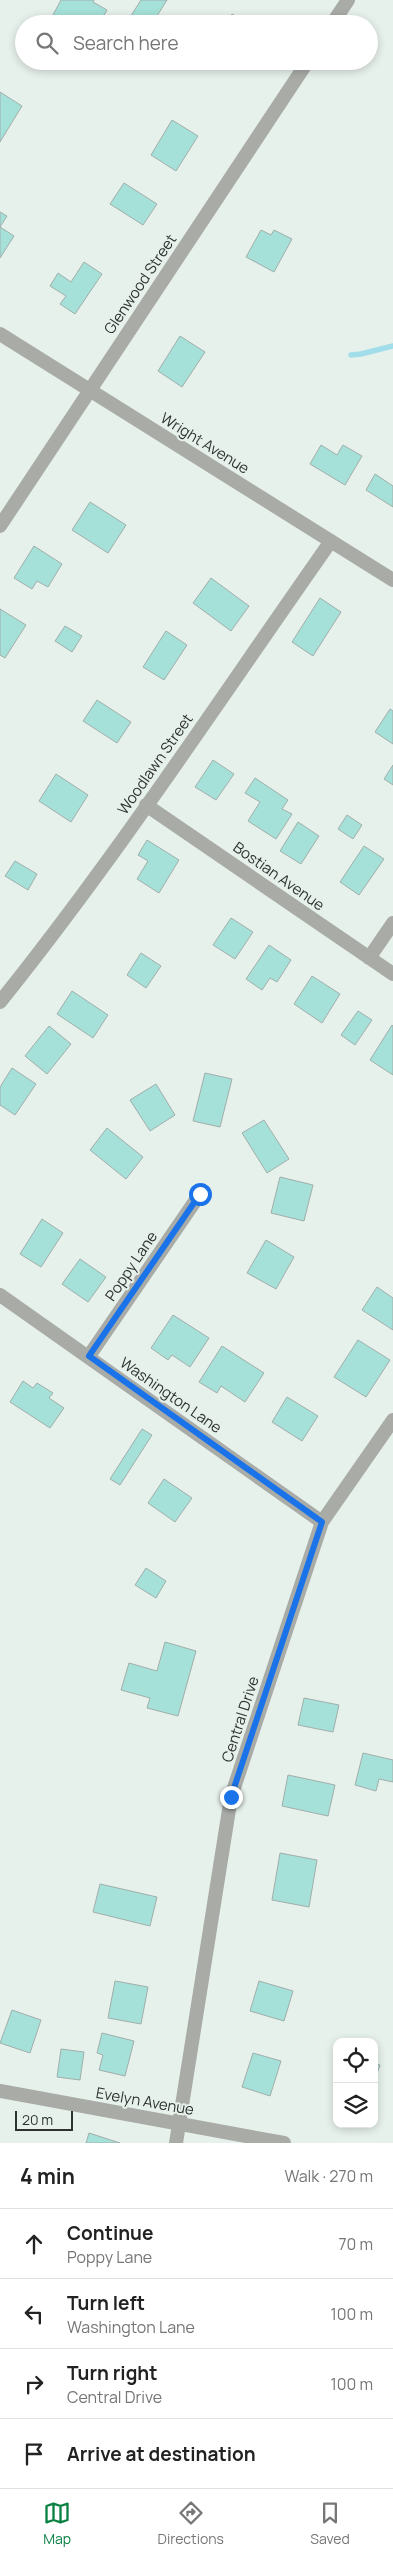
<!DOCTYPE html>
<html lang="en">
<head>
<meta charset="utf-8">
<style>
	:root { --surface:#fff; --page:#f2f2f2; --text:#222; --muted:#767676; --line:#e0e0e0; --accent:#0b8043 }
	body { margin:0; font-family:Manrope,sans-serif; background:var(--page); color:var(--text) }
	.controls { position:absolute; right:15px; bottom:15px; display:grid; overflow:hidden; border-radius:10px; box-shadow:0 2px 8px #0003 }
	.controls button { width:45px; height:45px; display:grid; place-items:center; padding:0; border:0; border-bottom:1px solid var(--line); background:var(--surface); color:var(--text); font:25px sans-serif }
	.scale { position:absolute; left:15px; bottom:12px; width:58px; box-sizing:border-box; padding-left:5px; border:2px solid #2f3330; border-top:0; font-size:14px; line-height:18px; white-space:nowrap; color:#2f3330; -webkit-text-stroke:4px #e7f1eb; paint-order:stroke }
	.stop { position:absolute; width:15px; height:15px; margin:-11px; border:4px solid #1a73e8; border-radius:50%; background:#fff }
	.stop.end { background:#1a73e8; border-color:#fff; box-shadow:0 1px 5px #0008 }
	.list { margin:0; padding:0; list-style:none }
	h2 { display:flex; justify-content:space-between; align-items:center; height:65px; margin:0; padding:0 20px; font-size:21px }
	h2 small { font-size:16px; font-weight:400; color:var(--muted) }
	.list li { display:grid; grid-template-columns:32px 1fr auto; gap:15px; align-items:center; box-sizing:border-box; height:70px; padding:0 20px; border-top:1px solid var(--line) }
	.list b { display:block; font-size:19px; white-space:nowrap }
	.list p { margin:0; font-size:16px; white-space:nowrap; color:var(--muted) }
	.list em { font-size:16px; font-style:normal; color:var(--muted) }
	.icon { flex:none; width:28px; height:28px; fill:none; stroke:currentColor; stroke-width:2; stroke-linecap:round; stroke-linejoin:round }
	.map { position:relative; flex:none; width:393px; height:2143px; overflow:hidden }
	.search { position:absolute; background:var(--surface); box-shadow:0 2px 8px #0003; left:15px; right:15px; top:15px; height:55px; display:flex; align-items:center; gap:12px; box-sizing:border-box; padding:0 18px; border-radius:28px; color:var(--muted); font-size:19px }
	.sheet { height:345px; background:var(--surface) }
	nav { display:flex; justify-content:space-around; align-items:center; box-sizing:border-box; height:70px; border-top:1px solid var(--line); background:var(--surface); font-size:14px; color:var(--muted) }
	nav a { display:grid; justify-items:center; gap:2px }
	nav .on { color:var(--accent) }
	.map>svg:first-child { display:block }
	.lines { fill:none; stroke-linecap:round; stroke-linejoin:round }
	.stream { stroke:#a2deea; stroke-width:5.5 }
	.building { fill:#a5e1d8; stroke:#a1aeab }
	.minor { stroke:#a9aba7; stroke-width:14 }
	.route { stroke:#1a73e8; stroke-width:6 }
	.labels { text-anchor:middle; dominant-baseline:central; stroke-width:4; stroke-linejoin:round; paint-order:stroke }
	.street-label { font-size:15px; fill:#2f3330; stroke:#e7f1eb }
</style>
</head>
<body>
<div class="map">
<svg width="393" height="2143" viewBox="0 0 393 2143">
	<rect width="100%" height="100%" fill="#e7f1eb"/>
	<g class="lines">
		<!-- stream -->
		<path class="stream" d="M351 355 361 354 393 346"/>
	</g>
	<!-- building -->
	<path class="building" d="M61 0H94L93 2 107 10 99 24 84 18 80 24H48Z
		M141 0H167L152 24H129L127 22Z
		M232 14 248 24H226Z
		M219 61H237L232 69Z
		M0 92 22 106 0 142Z
		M172 120 198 136 176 171 151 155Z
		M124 183 157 204 143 225 110 204Z
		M0 212 7 216 0 227 14 236 0 258Z
		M261 230 271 235 274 230 292 239 274 272 246 257Z
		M84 262 102 274 75 314 60 304 66 296 50 286 58 273 71 282Z
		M180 336 205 352 182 387 158 371Z
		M321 445 337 455 343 445 362 456 345 485 310 464Z
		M375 474 393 486V507L366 490Z
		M90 502 126 525 108 553 72 530Z
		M34 546 62 564 48 587 37 581 32 589 14 578Z
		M211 578 249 606 231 631 193 603Z
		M320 598 341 612 313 656 292 642Z
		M0 609 26 625 5 658 0 655Z
		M65 626 82 636 72 652 55 641Z
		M166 631 187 645 164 680 143 667Z
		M97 700 131 722 117 743 83 721Z
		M390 709 393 711V744L375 732Z
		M213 760 234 774 216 800 195 787Z
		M393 765V785L384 779Z
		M56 774 88 795 71 822 39 801Z
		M255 778 288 800 282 809 292 814 276 839 248 821 260 802 245 793Z
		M347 815 362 825 353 839 338 829Z
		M298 822 319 836 301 864 280 851Z
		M147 840 179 860 159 893 137 879 148 861 138 855Z
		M364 846 384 859 359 895 340 882Z
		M15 861 37 874 28 890 5 876Z
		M231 918 253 932 235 959 213 945Z
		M269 945 291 960 277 982 270 978 262 990 246 979Z
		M141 953 161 966 146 988 127 975Z
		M312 976 340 994 322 1023 294 1004Z
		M72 991 108 1015 93 1038 57 1014Z
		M358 1011 372 1020 355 1045 341 1035Z
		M392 1025 393 1026V1075L370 1060Z
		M49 1026 71 1044 47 1074 25 1056Z
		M12 1068 36 1084 15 1115 0 1105V1087Z
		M205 1073 232 1079 220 1127 193 1121Z
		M156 1084 175 1115 150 1131 130 1100Z
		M264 1120 289 1159 267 1173 242 1133Z
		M107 1128 143 1157 126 1179 90 1150Z
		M280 1177 313 1185 304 1221 271 1213Z
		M42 1219 63 1233 41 1267 20 1254Z
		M266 1240 294 1257 276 1289 247 1273Z
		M80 1259 106 1277 88 1302 62 1284Z
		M377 1287 393 1298V1330L362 1310Z
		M173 1315 209 1338 190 1367 172 1355 168 1360 151 1348Z
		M358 1340 390 1360 366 1397 334 1377Z
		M222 1346 264 1373 245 1402 221 1386 217 1393 199 1382Z
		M23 1381 33 1388 37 1383 53 1393 49 1398 64 1408 50 1428 10 1402Z
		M287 1397 318 1416 302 1441 272 1422Z
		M142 1429 152 1435 120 1485 110 1479Z
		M164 1479 192 1498 175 1522 148 1503Z
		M146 1568 166 1581 156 1598 135 1585Z
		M165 1642 196 1651 178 1716 147 1708 150 1698 121 1690 129 1663 157 1671Z
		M304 1698 339 1705 333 1732 298 1725Z
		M363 1753 393 1760V1782L379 1779 376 1791 355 1785Z
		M288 1775 335 1785 328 1816 282 1806Z
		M280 1853 317 1860 309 1907 272 1900Z
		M100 1884 157 1897 150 1926 93 1912Z
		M115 1981 148 1987 141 2024 108 2018Z
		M259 1981 293 1991 284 2021 250 2011Z
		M12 2010 41 2020 30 2053 0 2043Z
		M102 2033 134 2041 125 2076 99 2070 103 2055 97 2053Z
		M61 2049 84 2052 80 2080 57 2077Z
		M253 2053 281 2061 270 2096 242 2087Z
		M374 2064 380 2065 374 2082Z
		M89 2133 120 2143H86Z"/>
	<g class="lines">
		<!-- minor -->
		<path class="minor" d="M332 24 348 0
			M0 334 393 580
			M0 526 308 61
			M146 805 393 974
			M369 958 393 923
			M0 1002C118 855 222 696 331 541
			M0 1295 322 1522
			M89 1356 200 1194
			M0 2091 284 2143
			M176 2143 231 1797 322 1522 393 1420"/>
	</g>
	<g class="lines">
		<!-- route -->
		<path class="route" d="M200 1194 89 1356 322 1522 231 1797"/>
	</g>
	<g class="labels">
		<!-- street labels -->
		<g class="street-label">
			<text transform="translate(140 284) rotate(-56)">Glenwood Street</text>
			<text transform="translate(205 443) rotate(32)">Wright Avenue</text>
			<text transform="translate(155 764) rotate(-55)">Woodlawn Street</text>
			<text transform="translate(279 876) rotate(35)">Bostian Avenue</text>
			<text transform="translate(131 1266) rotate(-56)">Poppy Lane</text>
			<text transform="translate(171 1395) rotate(35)">Washington Lane</text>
			<text transform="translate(240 1719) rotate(-72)">Central Drive</text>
			<text transform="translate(145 2101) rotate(10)">Evelyn Avenue</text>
		</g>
	</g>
</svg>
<div class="controls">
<button><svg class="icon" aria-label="locate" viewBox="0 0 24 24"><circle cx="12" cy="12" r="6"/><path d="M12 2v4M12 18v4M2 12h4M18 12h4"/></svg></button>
<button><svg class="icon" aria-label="layers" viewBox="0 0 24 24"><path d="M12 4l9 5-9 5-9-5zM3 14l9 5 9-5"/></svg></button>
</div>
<div class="scale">20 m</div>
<div class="stop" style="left:200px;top:1194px"></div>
<div class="stop end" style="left:231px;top:1797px"></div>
<div class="search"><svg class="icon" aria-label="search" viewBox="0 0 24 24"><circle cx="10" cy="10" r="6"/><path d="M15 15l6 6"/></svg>Search here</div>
</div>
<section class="sheet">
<h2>4 min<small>Walk · 270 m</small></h2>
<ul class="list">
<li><svg class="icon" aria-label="ahead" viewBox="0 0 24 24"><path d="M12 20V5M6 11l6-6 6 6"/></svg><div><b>Continue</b><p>Poppy Lane</p></div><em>70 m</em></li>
<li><svg class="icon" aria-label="left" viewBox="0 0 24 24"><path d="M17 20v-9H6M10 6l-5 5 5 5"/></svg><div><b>Turn left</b><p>Washington Lane</p></div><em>100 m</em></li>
<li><svg class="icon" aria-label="right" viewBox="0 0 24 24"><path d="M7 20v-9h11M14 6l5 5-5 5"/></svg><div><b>Turn right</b><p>Central Drive</p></div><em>100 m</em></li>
<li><svg class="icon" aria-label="arrive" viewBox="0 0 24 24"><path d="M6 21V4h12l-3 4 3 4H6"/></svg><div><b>Arrive at destination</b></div></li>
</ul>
</section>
<nav>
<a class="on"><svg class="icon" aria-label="map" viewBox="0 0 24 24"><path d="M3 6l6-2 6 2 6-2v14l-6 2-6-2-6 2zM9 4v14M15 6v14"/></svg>Map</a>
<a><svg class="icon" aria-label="directions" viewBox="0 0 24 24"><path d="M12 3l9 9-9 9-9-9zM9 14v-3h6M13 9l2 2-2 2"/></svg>Directions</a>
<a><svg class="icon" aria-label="saved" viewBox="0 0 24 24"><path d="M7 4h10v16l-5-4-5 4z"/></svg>Saved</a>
</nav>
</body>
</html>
